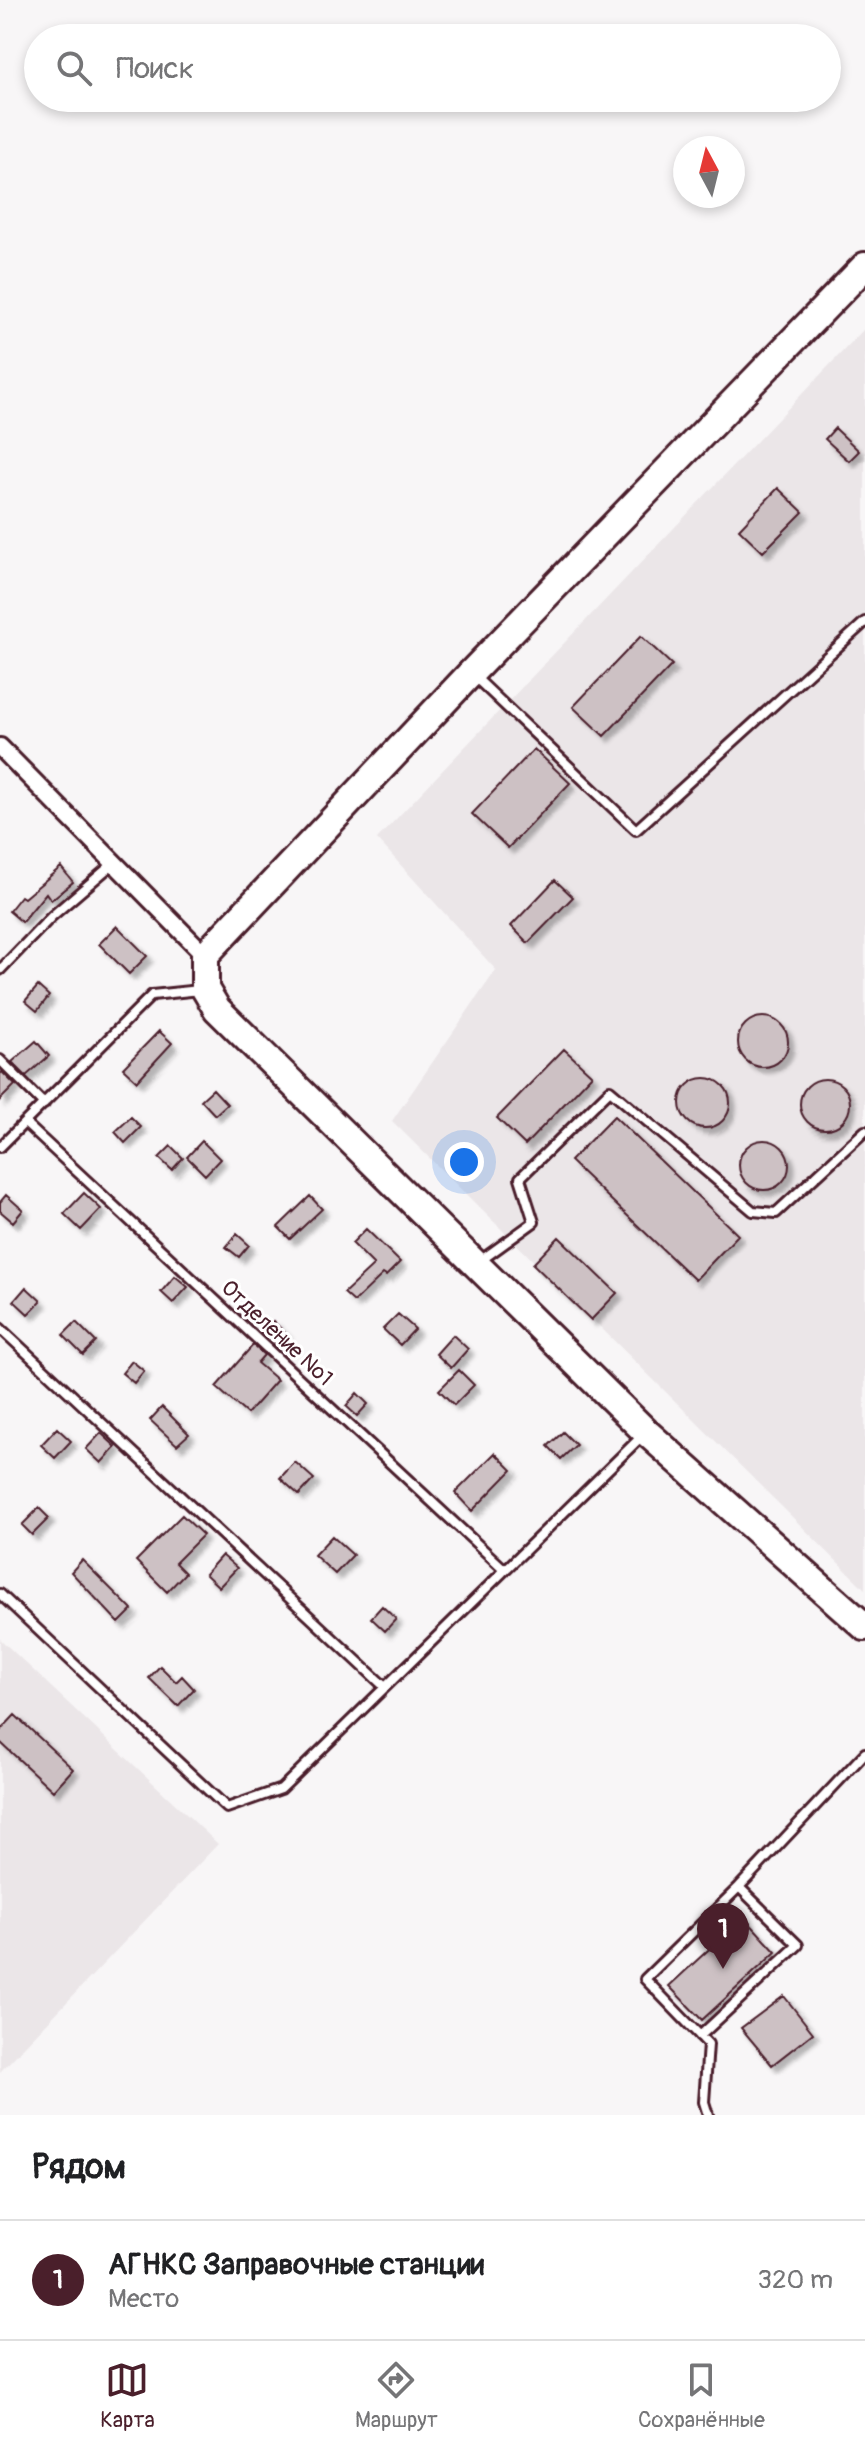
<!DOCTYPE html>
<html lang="ru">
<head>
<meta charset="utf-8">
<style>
	:root { --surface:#fff; --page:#f2f2f2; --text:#202124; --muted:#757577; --line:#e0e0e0; --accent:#4a1f2b }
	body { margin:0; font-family:Pangolin,sans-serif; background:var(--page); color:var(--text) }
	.compass { position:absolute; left:673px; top:136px; width:72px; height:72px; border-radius:50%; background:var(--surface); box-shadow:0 4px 12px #0003; rotate:353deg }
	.you { position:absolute; left:464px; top:1162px; width:28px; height:28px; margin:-20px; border:6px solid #fff; border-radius:50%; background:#1a73e8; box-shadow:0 0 0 12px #1a73e833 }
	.badge { display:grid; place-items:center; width:52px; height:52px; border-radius:50%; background:var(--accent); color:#fff; font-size:26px; font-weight:700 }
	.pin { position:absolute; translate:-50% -66px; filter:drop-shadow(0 2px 4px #0008) }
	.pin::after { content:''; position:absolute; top:42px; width:28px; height:24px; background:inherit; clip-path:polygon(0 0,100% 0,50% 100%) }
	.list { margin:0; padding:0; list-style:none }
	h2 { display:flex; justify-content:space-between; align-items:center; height:104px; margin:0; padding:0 32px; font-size:34px }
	h2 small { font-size:26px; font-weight:400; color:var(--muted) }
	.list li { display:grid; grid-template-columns:52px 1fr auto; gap:24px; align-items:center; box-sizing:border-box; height:120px; padding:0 32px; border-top:2px solid var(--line) }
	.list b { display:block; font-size:30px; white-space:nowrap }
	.list p { margin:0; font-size:26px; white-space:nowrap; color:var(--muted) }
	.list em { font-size:26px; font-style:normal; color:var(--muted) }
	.icon { flex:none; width:44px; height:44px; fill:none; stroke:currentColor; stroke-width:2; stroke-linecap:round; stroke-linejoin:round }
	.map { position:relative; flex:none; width:865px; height:2115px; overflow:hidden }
	.search { position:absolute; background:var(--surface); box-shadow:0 4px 12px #0003; left:24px; right:24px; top:24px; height:88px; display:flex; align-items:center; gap:20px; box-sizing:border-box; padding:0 28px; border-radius:44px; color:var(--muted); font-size:30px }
	.sheet { height:224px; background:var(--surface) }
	nav { display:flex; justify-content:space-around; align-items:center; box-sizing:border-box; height:112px; border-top:2px solid var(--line); background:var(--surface); font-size:22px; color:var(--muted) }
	nav a { display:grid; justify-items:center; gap:4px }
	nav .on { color:var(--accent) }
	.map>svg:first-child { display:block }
	.built { fill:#ebe6e8 }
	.building { fill:#cdc1c4; stroke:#4a1f2b; stroke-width:2; filter:url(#shadow) }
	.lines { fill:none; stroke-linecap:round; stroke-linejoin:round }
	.service-casing { stroke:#4a1f2b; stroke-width:14 }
	.minor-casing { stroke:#4a1f2b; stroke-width:22 }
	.primary-casing { stroke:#4a1f2b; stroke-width:32 }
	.service { stroke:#fff; stroke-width:8 }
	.minor { stroke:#fff; stroke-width:16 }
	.primary { stroke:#fff; stroke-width:26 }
	.labels { text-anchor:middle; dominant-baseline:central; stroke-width:6; stroke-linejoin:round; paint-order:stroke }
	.street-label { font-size:22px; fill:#4a1f2b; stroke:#fff }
</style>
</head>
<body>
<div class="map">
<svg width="865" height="2115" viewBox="0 0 865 2115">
	<defs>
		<filter id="shadow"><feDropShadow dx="5.5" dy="5.5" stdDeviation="2" flood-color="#0004"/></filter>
	</defs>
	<rect width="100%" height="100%" fill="#f8f6f7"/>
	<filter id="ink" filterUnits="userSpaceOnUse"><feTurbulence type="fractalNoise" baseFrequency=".0125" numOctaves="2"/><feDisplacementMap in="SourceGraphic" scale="16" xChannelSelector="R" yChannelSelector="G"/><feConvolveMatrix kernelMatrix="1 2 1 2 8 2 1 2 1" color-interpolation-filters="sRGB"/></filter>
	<g filter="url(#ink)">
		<!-- built -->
		<path class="built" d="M865 328V1589L392 1121 496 970 377 839Z
			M0 1639 218 1844 0 2072Z"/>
		<!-- building -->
		<path class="building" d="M835 428 859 451 849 461 825 439Z
			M778 488 803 512 763 552 739 529Z
			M641 636 672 665 604 736 573 707Z
			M534 749 570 783 508 848 472 814Z
			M61 867 73 882 51 900 46 893 22 922 9 911 21 896 24 898Z
			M555 880 573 897 528 943 511 926Z
			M117 926 147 956 129 974 99 944Z
			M38 986 49 996 37 1011 25 1001Z
			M738 1042a25 25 0 1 1 50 0a25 25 0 1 1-50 0Z
			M159 1031 172 1043 137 1081 123 1068Z
			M36 1041 49 1056 26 1076 12 1062Z
			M564 1049 592 1075 525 1145 497 1118Z
			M2 1072 15 1085 0 1100V1074Z
			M680 1103a25 25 0 1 1 50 0a25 25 0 1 1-50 0Z
			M800 1104a25 25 0 1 1 50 0a25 25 0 1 1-50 0Z
			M213 1089 227 1104 215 1115 201 1100Z
			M614 1116 738 1235 695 1280 570 1161Z
			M131 1117 141 1127 125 1143 115 1132Z
			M739 1165a25 25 0 1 1 50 0a25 25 0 1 1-50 0Z
			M202 1141 220 1159 205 1175 187 1157Z
			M171 1146 183 1158 172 1170 159 1158Z
			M84 1193 101 1209 81 1230 64 1214Z
			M6 1195 23 1210 13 1222 0 1211V1202Z
			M310 1196 322 1209 290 1239 278 1227Z
			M366 1229 400 1262 386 1276 383 1274 354 1302 344 1293 374 1265 352 1243Z
			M237 1234 249 1245 239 1257 226 1247Z
			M559 1237 617 1293 591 1320 533 1264Z
			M175 1276 188 1287 173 1303 161 1292Z
			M26 1287 41 1301 28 1314 14 1301Z
			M398 1314 415 1329 400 1345 383 1329Z
			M273 1321 286 1334 274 1345 260 1333Z
			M76 1322 96 1342 83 1355 63 1335Z
			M453 1335 468 1349 451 1368 436 1354Z
			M253 1345 264 1355 257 1363 277 1380 247 1414 216 1387Z
			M132 1361 144 1371 134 1383 122 1373Z
			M459 1370 474 1385 454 1405 439 1390Z
			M357 1393 368 1404 357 1416 346 1406Z
			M162 1407 189 1434 177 1445 150 1420Z
			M57 1428 71 1441 55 1458 41 1445Z
			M563 1432 576 1445 561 1459 548 1446Z
			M101 1433 116 1447 101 1463 86 1449Z
			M495 1453 512 1470 472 1511 455 1493Z
			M295 1462 314 1479 299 1495 280 1478Z
			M39 1508 49 1518 32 1535 22 1525Z
			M182 1515 203 1535 175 1563 185 1573 167 1592 136 1561Z
			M332 1536 353 1555 335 1574 314 1555Z
			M222 1555 237 1568 219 1587 205 1574Z
			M82 1560 132 1610 119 1623 71 1572Z
			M382 1606 396 1619 385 1631 371 1618Z
			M160 1666 176 1682 182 1676 194 1689 178 1706 149 1678Z
			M15 1715 73 1769 53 1791 0 1742V1731Z
			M744 1917 776 1952 702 2020 669 1986Z
			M784 1996 813 2033 772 2065 741 2028Z"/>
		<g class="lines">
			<!-- service casing -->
			<g class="service-casing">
				<path id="service" d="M475 677 636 830 865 622
					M0 970 52 916 115 862
					M0 1060 44 1104
					M25 1123 505 1570
					M0 1147 152 995 200 990
					M480 1261 534 1222 520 1178 610 1090 753 1211 776 1213 865 1131
					M0 1328 385 1687
					M0 1594 227 1808 281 1789 643 1435
					M700 2036 798 1945 739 1887
					M708 2115 704 2102 708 2044 645 1979 739 1887 865 1753"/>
			</g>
			<!-- minor casing -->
			<g class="minor-casing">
				<path id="minor" d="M0 747 205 955"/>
			</g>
			<!-- primary casing -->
			<g class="primary-casing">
				<path id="primary" d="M865 266 471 673 205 955V989L217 1009 646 1432 865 1627"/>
			</g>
			<!-- service -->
			<use href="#service" class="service"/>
			<!-- minor -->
			<use href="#minor" class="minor"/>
			<!-- primary -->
			<use href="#primary" class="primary"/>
		</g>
	</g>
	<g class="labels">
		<!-- street labels -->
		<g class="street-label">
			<text transform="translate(277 1333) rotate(43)">Отделение №1</text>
		</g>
	</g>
</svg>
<svg class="compass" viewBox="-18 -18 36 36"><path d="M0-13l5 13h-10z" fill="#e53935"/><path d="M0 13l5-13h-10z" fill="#757577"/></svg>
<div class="you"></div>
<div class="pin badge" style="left:723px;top:1969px">1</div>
<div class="search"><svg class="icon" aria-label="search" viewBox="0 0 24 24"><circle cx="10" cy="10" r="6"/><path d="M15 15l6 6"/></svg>Поиск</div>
</div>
<section class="sheet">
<h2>Рядом<small></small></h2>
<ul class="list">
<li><span class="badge">1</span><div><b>АГНКС Заправочные станции</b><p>Место</p></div><em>320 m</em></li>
</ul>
</section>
<nav>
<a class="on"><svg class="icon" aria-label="map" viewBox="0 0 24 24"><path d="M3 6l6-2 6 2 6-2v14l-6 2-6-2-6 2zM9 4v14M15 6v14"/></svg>Карта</a>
<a><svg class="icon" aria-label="directions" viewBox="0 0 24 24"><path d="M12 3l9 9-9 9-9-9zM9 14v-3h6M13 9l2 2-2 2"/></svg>Маршрут</a>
<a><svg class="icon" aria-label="saved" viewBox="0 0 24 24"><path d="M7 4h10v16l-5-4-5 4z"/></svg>Сохранённые</a>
</nav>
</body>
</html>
